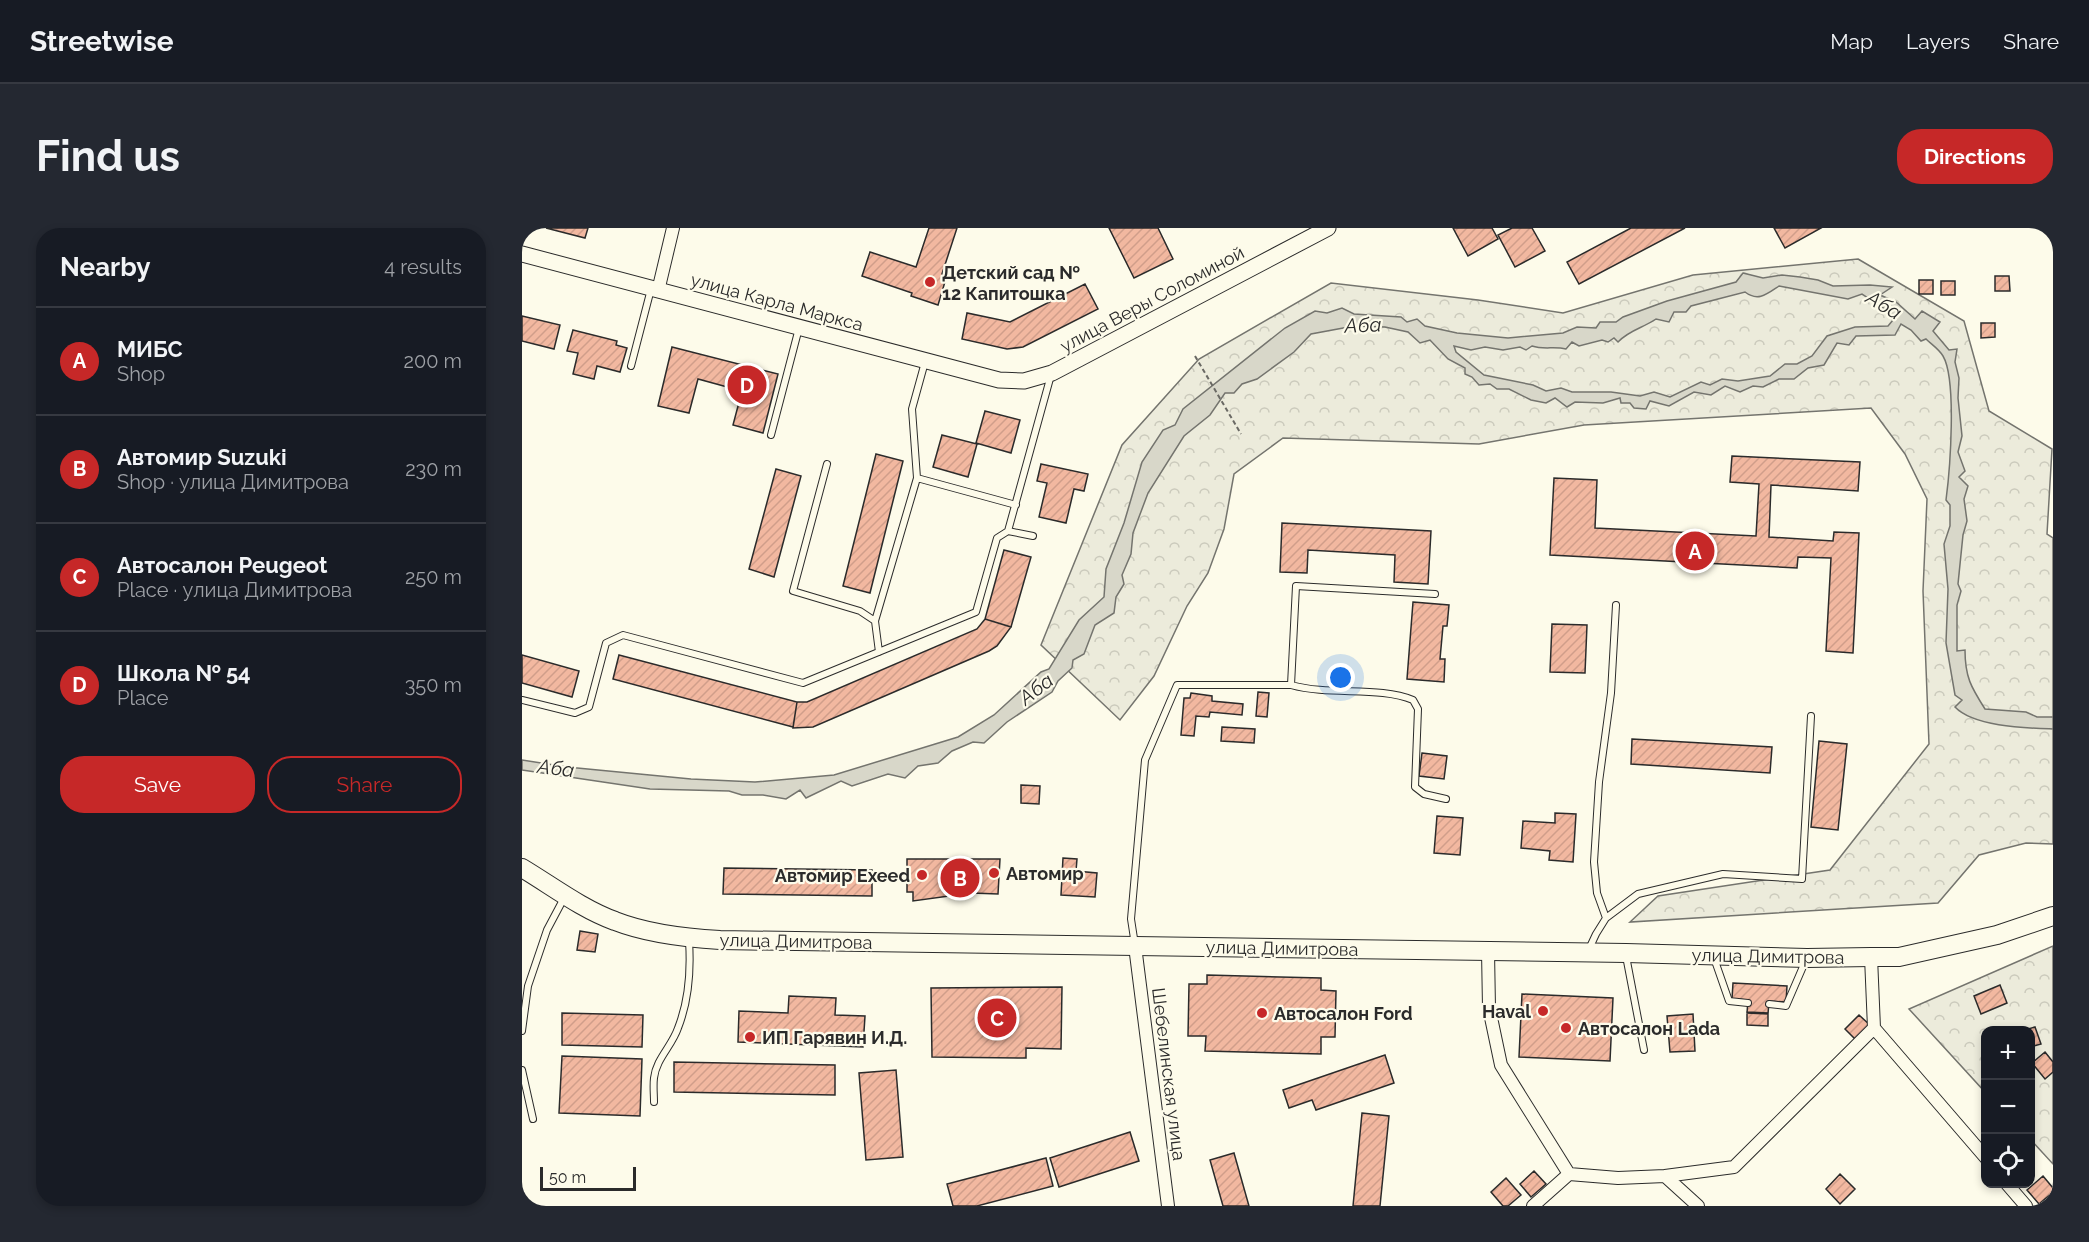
<!DOCTYPE html>
<html lang="en">
<head>
<meta charset="utf-8">
<style>
	:root { --surface:#171b24; --page:#242831; --text:#f1f3f6; --muted:#9ea1a6; --line:#363941; --accent:#c62828 }
	body { margin:0; font-family:Raleway,sans-serif; background:var(--page); color:var(--text) }
	.controls { position:absolute; right:18px; bottom:18px; display:grid; overflow:hidden; border-radius:12px; box-shadow:0 3px 9px #0003 }
	.controls button { width:54px; height:54px; display:grid; place-items:center; padding:0; border:0; border-bottom:2px solid var(--line); background:var(--surface); color:var(--text); font:30px sans-serif }
	.scale { position:absolute; left:18px; bottom:15px; width:96px; box-sizing:border-box; padding-left:6px; border:3px solid #2b2b2b; border-top:0; font-size:16px; line-height:21px; white-space:nowrap; color:#2b2b2b; -webkit-text-stroke:4px #fdfbea; paint-order:stroke }
	.you { position:absolute; left:819px; top:450px; width:21px; height:21px; margin:-15px; border:4px solid #fff; border-radius:50%; background:#1a73e8; box-shadow:0 0 0 9px #1a73e833 }
	.badge { display:grid; place-items:center; width:39px; height:39px; border-radius:50%; background:var(--accent); color:#fff; font-size:20px; font-weight:700 }
	.pin { position:absolute; translate:-50% -50%; border:3px solid #fff; box-shadow:0 2px 6px #0006 }
	.list { margin:0; padding:0; list-style:none }
	h2 { display:flex; justify-content:space-between; align-items:center; height:78px; margin:0; padding:0 24px; font-size:26px }
	h2 small { font-size:20px; font-weight:400; color:var(--muted) }
	.list li { display:grid; grid-template-columns:39px 1fr auto; gap:18px; align-items:center; box-sizing:border-box; height:108px; padding:0 24px; border-top:2px solid var(--line) }
	.list b { display:block; font-size:22px; white-space:nowrap }
	.list p { margin:0; font-size:20px; white-space:nowrap; color:var(--muted) }
	.list em { font-size:20px; font-style:normal; color:var(--muted) }
	.actions { display:flex; gap:12px; padding:18px 24px }
	.actions a { flex:1; padding:14px 0; border:2px solid var(--accent); border-radius:24px; text-align:center; font-size:21px; color:var(--accent) }
	.actions .main { background:var(--accent); color:#fff }
	.icon { flex:none; width:33px; height:33px; fill:none; stroke:currentColor; stroke-width:2; stroke-linecap:round; stroke-linejoin:round }
	.map { position:relative; flex:none; width:1531px; height:978px; overflow:hidden; border-radius:24px }
	header { display:flex; align-items:center; gap:36px; box-sizing:border-box; height:84px; padding:0 30px; background:var(--surface); border-bottom:2px solid var(--line) }
	header strong { font-size:28px }
	nav { display:flex; gap:33px; margin-inline-start:auto; font-size:21px }
	.intro { display:flex; align-items:center; justify-content:space-between; box-sizing:border-box; height:144px; padding:0 36px }
	h1 { margin:0; font-size:42px }
	.button { padding:15px 27px; border-radius:24px; background:var(--accent); color:#fff; font-size:21px; font-weight:700 }
	main { display:flex; gap:36px; padding:0 36px }
	aside { flex:1; background:var(--surface); border-radius:24px; box-shadow:0 3px 9px #0003 }
	.map>svg:first-child { display:block }
	.forest { fill:url(#forest-crowns); stroke:#74746e; stroke-width:1.5 }
	.water { fill:#d8d7c9; stroke:#74746e; stroke-width:1.5; fill-rule:evenodd }
	.building { fill:url(#building-hatch); stroke:#2b2b2b; stroke-width:1.5 }
	.lines { fill:none; stroke-linecap:round; stroke-linejoin:round }
	.service-casing { stroke:#2b2b2b; stroke-width:8 }
	.minor-casing { stroke:#2b2b2b; stroke-width:14 }
	.tertiary-casing { stroke:#2b2b2b; stroke-width:17 }
	.primary-casing { stroke:#2b2b2b; stroke-width:20 }
	.path { stroke:#6a6964; stroke-width:2; stroke-dasharray:4.5 3; stroke-linecap:butt }
	.service { stroke:#fdfbea; stroke-width:6 }
	.minor { stroke:#fdfbea; stroke-width:12 }
	.tertiary { stroke:#fdfbea; stroke-width:15 }
	.primary { stroke:#fdfbea; stroke-width:18 }
	.poi-dot { fill:#c62828; stroke:#fdfbea; stroke-width:2 }
	.labels { text-anchor:middle; dominant-baseline:central; stroke-width:4.5; stroke-linejoin:round; paint-order:stroke }
	.poi-label { font-size:18px; font-weight:bold; fill:#2b2b2b; stroke:#fdfbea; text-anchor:start }
	.street-label { font-size:18px; fill:#2b2b2b; stroke:#fdfbea }
	.water-label { font-size:20px; font-style:italic; fill:#2b2b2b; stroke:#fdfbea }
</style>
</head>
<body>
<header>
<strong>Streetwise</strong>
<nav><a>Map</a><a>Layers</a><a>Share</a></nav>
</header>
<div class="intro"><h1>Find us</h1><a class="button">Directions</a></div>
<main>
<aside>
<h2>Nearby<small>4 results</small></h2>
<ul class="list">
<li><span class="badge">A</span><div><b>МИБС</b><p>Shop</p></div><em>200 m</em></li>
<li><span class="badge">B</span><div><b>Автомир Suzuki</b><p>Shop · улица Димитрова</p></div><em>230 m</em></li>
<li><span class="badge">C</span><div><b>Автосалон Peugeot</b><p>Place · улица Димитрова</p></div><em>250 m</em></li>
<li><span class="badge">D</span><div><b>Школа № 54</b><p>Place</p></div><em>350 m</em></li>
</ul>
<div class="actions"><a class="main">Save</a><a>Share</a></div>
</aside>
<div class="map">
<svg width="1531" height="978" viewBox="0 0 1531 978">
	<defs>
		<pattern id="forest-crowns" width="20" height="18" patternUnits="userSpaceOnUse" patternTransform="scale(1.5)"><rect width="20" height="18" fill="#ecebdb"/><path d="M2 6a3 3 0 1 1 6 0M12 15a3 3 0 1 1 6 0" fill="none" stroke="#cbcabc"/></pattern>
		<pattern id="building-hatch" width="6" height="6" patternUnits="userSpaceOnUse" patternTransform="scale(1.5)"><rect width="6" height="6" fill="#f2b8a0"/><path d="M-1 1l2-2M0 6l6-6M5 7l2-2" fill="none" stroke="#d09e8a"/></pattern>
	</defs>
	<rect width="100%" height="100%" fill="#fdfbea"/>
	<!-- forest -->
	<path class="forest" d="M1336 31 1442 93 1467 183 1530 221 1525 306 1531 310V616L1504 615 1457 627 1416 675 1108 694 1136 668 1308 642 1407 516 1401 363 1405 271 1383 226 1349 180 1062 197 957 216 761 210 712 246 702 301 686 345 665 378 632 448 598 492 519 417 600 217 677 131 809 55 956 72 1041 85 1171 47Z
		M1531 718V936L1509 912 1508 802H1464L1463 864 1387 781Z"/>
	<!-- water -->
	<path class="water" d="M1221 45 1241 50 1260 47 1278 49 1296 52 1311 58 1348 57 1370 59 1358 67 1374 74 1393 91 1400 83 1418 94 1411 103 1427 122 1435 121 1433 134 1437 150 1436 170 1440 208 1436 224 1443 243 1437 249 1446 258 1442 271 1445 293 1441 307 1436 356 1439 363 1435 377V423L1443 422C1443 449 1449 459 1463 481L1504 484 1515 489H1531V501C1505 500 1452 499 1433 479L1440 472 1433 467 1424 415 1426 361 1422 316 1428 298V277L1424 272C1428 242 1435 152 1421 128 1417 121 1409 116 1404 111L1399 113 1389 102 1379 96 1373 107 1334 108 1327 117 1315 115 1302 137 1286 140 1272 151H1257L1241 159 1231 158 1218 164 1203 158 1189 167 1172 164 1147 178 1128 173 1124 181 1112 180 1108 175H1099L1098 170 1081 175 1053 174 1045 179 1033 170 1024 175 1009 172 987 161H975L968 156 957 157 950 149 943 146V140L926 131 908 112 898 115 886 104 863 99 832 98 789 106 772 124 735 151 720 156 712 165H703L688 187 662 208 626 265 611 305 609 326 600 347 602 356 594 369 592 385 573 397 562 426 551 432 550 440 536 453 530 464 485 494 462 515 451 514 430 523 416 535 396 538 383 550 366 546 330 558 319 553 284 570 278 562 264 571 241 567H220L207 563 128 561 0 542V532L45 539 169 551 233 554 312 547 436 509 472 487 519 444 527 441 557 392 582 369 584 341 602 295 620 234 641 202 653 197 661 181 763 100 793 83 805 85 820 80 832 86 879 89 885 94 895 91 903 98 935 105 986 110 1041 105 1055 99 1074 100 1078 94H1094L1101 89 1145 73 1214 54ZM1257 58 1326 71 1340 66 1363 81 1371 92 1366 98 1333 99 1305 108 1290 128 1275 136H1263L1248 148 1216 153 1200 151 1188 157 1179 154 1148 169 1132 164 1118 168 1089 164H1050L1039 160 1024 163 1011 157 962 147 934 124 932 118 949 122 963 119 981 122 998 119 1004 122 1010 118C1022 122 1032 118 1044 121L1050 114 1057 118 1080 112 1086 114 1092 110 1096 114C1107 102 1121 100 1134 91L1147 94 1152 84H1164L1169 78 1223 64C1236 74 1245 66 1257 58Z"/>
	<!-- building -->
	<path class="building" d="M24 0H66L63 10Z
		M407 0H435L420 46 425 47 416 77 389 68 390 65 340 48 348 24 394 39Z
		M587 0H636L651 31 612 50Z
		M931 0H970L976 11 946 28Z
		M990 0H1010L1023 23 993 39 976 7Z
		M1109 0H1163L1057 56 1045 34Z
		M1252 0H1299L1263 20Z
		M1473 48H1487L1488 63H1473Z
		M1397 52H1411V66H1397Z
		M1419 53H1433V67H1419Z
		M563 56 576 81 501 119 485 121 440 111 445 85 488 94Z
		M0 88 38 97 32 121 0 113Z
		M1459 95H1473V109L1459 110Z
		M51 102 95 113 94 117 105 120 98 144 75 138 72 151 51 146 56 125 45 123Z
		M150 119 256 146 241 205 211 197 220 163 176 151 167 185 136 178Z
		M463 183 498 192 489 225 454 215Z
		M420 207 455 216 446 249 411 239Z
		M354 226 381 233 348 365 321 358Z
		M1210 228 1338 234 1336 263 1249 257 1247 309 1311 313 1312 304 1337 305 1331 425 1304 423 1309 330 1276 329 1275 340 1028 327 1032 250 1075 252 1073 300 1234 308 1237 256 1208 254Z
		M519 236 566 246 562 263 552 261 544 295 517 289 525 255 515 253Z
		M254 241 279 248 252 349 227 341Z
		M760 295 909 303 906 356 872 354 873 327 786 322 785 345 758 344Z
		M482 322 509 329 489 399 463 391Z
		M891 374 927 377 925 398H921L918 431H923L922 454 885 451Z
		M463 391 489 399 475 418 467 423 291 499 271 500 275 474H285L455 401Z
		M1030 396 1065 397 1063 445 1028 444Z
		M0 427 57 443 50 469 0 455Z
		M97 427 275 474 271 499 91 451Z
		M736 464 747 465 745 489 734 488Z
		M669 465 690 468V473L721 476 720 487 688 484 687 489 674 488 672 508 659 507 662 470H668Z
		M700 499 733 501 732 515 699 513Z
		M1110 511 1250 519 1248 545 1109 536Z
		M1297 513 1325 516 1316 602 1289 599Z
		M900 525 925 528 922 551 897 548Z
		M499 557 518 558 517 576 499 575Z
		M1033 585 1054 586 1051 634 1027 632 1028 623 999 620 1001 593 1033 595Z
		M915 588 941 590 938 627 912 625Z
		M541 630 555 631 554 643 575 645 573 669 539 667Z
		M385 631H478L476 666 449 665 391 673V664H385Z
		M202 640 350 642V668L201 666Z
		M58 703 76 706 73 724 55 722Z
		M685 747 799 750V762L814 763 813 809H799V826L683 823 684 808H666L667 756H685Z
		M1211 755 1265 758 1264 774 1247 773 1246 786 1225 785 1226 772 1210 771Z
		M1478 757 1485 775 1459 786 1452 768Z
		M540 759 539 821 504 820V830L410 829 409 760Z
		M1000 766 1091 770 1088 833 997 829Z
		M267 768 314 770 313 787 343 788 341 819 216 814 217 783 266 785Z
		M1225 784 1246 785V798L1225 797Z
		M40 785 121 787 120 819 40 817Z
		M1171 786 1173 823 1148 824 1145 788Z
		M1337 787 1349 798 1334 812 1323 801Z
		M1513 799 1519 816 1508 819V802H1503Z
		M1523 824 1531 834V844L1523 851 1510 835Z
		M863 827 872 855 794 882 790 872 767 880 761 862Z
		M40 828 120 831 118 888 37 885Z
		M152 834 313 837V867L152 864Z
		M374 842 381 929 344 932 337 845Z
		M840 885 867 888 858 978H831Z
		M608 904 617 933 537 959 528 930Z
		M712 925 727 978H701L688 932Z
		M524 930 531 958 455 978H431L425 956Z
		M1012 943 1024 956 1009 969 998 956Z
		M1318 946 1333 961 1318 976 1304 961Z
		M1521 948 1531 960V964L1517 976 1505 962Z
		M984 950 999 967 986 978H981L969 964Z"/>
	<g class="lines">
		<!-- service casing -->
		<g class="service-casing">
			<path id="service" d="M109 138 129 61
				M249 207 277 100
				M305 236 271 363 338 383 353 393
				M395 250 494 277
				M486 303 529 147
				M357 424 353 393 395 250 390 181 403 134
				M769 457C808 468 857 458 891 472L896 481 893 559 902 566 924 571
				M0 472 53 485 67 479 84 415 101 407 281 455 454 384 475 310 486 303 511 308
				M1084 690 1075 665 1072 634 1077 554 1089 465 1094 377
				M613 717 609 691 623 532 655 457H769L774 358 913 366
				M1067 721 1074 706 1084 690 1116 666 1201 646 1280 651 1289 488
				M1104 728 1122 822
				M1192 730 1207 773 1226 775
				M1247 776 1264 778 1283 734
				M0 803 6 758 25 702 42 670
				M0 842 11 891
				M132 874C132 866 131 858 132 850 134 831 150 818 156 800 167 772 169 743 167 713"/>
		</g>
		<!-- minor casing -->
		<g class="minor-casing">
			<path id="minor" d="M136 63 151 0
				M613 718 646 978
				M966 723 967 780 979 837 1047 946 1011 978
				M1352 800 1464 930
				M1047 946 1096 950 1143 948 1176 978
				M1143 948 1212 939 1352 800 1349 729
				M1485 956 1504 978"/>
		</g>
		<!-- tertiary casing -->
		<g class="tertiary-casing">
			<path id="tertiary" d="M0 26 477 152 502 153 530 145 806 0"/>
		</g>
		<!-- primary casing -->
		<g class="primary-casing">
			<path id="primary" d="M0 640C30 658 60 681 93 693 126 706 163 710 198 712L1104 725 1285 730 1349 729H1377L1475 707 1531 688"/>
		</g>
		<!-- path -->
		<path class="path" d="M673 128 719 206"/>
		<!-- service -->
		<use href="#service" class="service"/>
		<!-- minor -->
		<use href="#minor" class="minor"/>
		<!-- tertiary -->
		<use href="#tertiary" class="tertiary"/>
		<!-- primary -->
		<use href="#primary" class="primary"/>
	</g>
	<!-- markers -->
	<g class="poi-dot">
		<circle cx="408" cy="54" r="6"/>
		<circle cx="472" cy="645" r="6"/>
		<circle cx="400" cy="647" r="6"/>
		<circle cx="1021" cy="783" r="6"/>
		<circle cx="740" cy="785" r="6"/>
		<circle cx="1044" cy="800" r="6"/>
		<circle cx="228" cy="809" r="6"/>
	</g>
	<g class="labels">
		<!-- poi labels -->
		<g class="poi-label">
			<text x="420" y="44">Детский сад №<tspan x="420" dy="21">12 Капитошка</tspan></text>
			<text x="484" y="645">Автомир</text>
			<text x="388" y="647" text-anchor="end">Автомир Exeed</text>
			<text x="1009" y="783" text-anchor="end">Haval</text>
			<text x="752" y="785">Автосалон Ford</text>
			<text x="1056" y="800">Автосалон Lada</text>
			<text x="240" y="809">ИП Гарявин И.Д.</text>
		</g>
		<!-- street labels -->
		<g class="street-label">
			<text transform="translate(630 71) rotate(-28)">улица Веры Соломиной</text>
			<text transform="translate(255 74) rotate(15)">улица Карла Маркса</text>
			<text transform="translate(274 713) rotate(1)">улица Димитрова</text>
			<text transform="translate(760 720) rotate(1)">улица Димитрова</text>
			<text transform="translate(1246 728) rotate(1)">улица Димитрова</text>
			<text transform="translate(647 846) rotate(83)">Шебелинская улица</text>
		</g>
		<!-- water labels -->
		<g class="water-label">
			<text transform="translate(1362 77) rotate(31)">Аба</text>
			<text transform="translate(841 97) rotate(-2)">Аба</text>
			<text transform="translate(514 461) rotate(-38)">Аба</text>
			<text transform="translate(34 540) rotate(7)">Аба</text>
		</g>
	</g>
</svg>
<div class="controls">
<button>+</button>
<button>−</button>
<button><svg class="icon" aria-label="locate" viewBox="0 0 24 24"><circle cx="12" cy="12" r="6"/><path d="M12 2v4M12 18v4M2 12h4M18 12h4"/></svg></button>
</div>
<div class="scale">50 m</div>
<div class="you"></div>
<div class="pin badge" style="left:1173px;top:323px">A</div>
<div class="pin badge" style="left:438px;top:650px">B</div>
<div class="pin badge" style="left:475px;top:790px">C</div>
<div class="pin badge" style="left:225px;top:157px">D</div>
</div>
</main>
</body>
</html>
